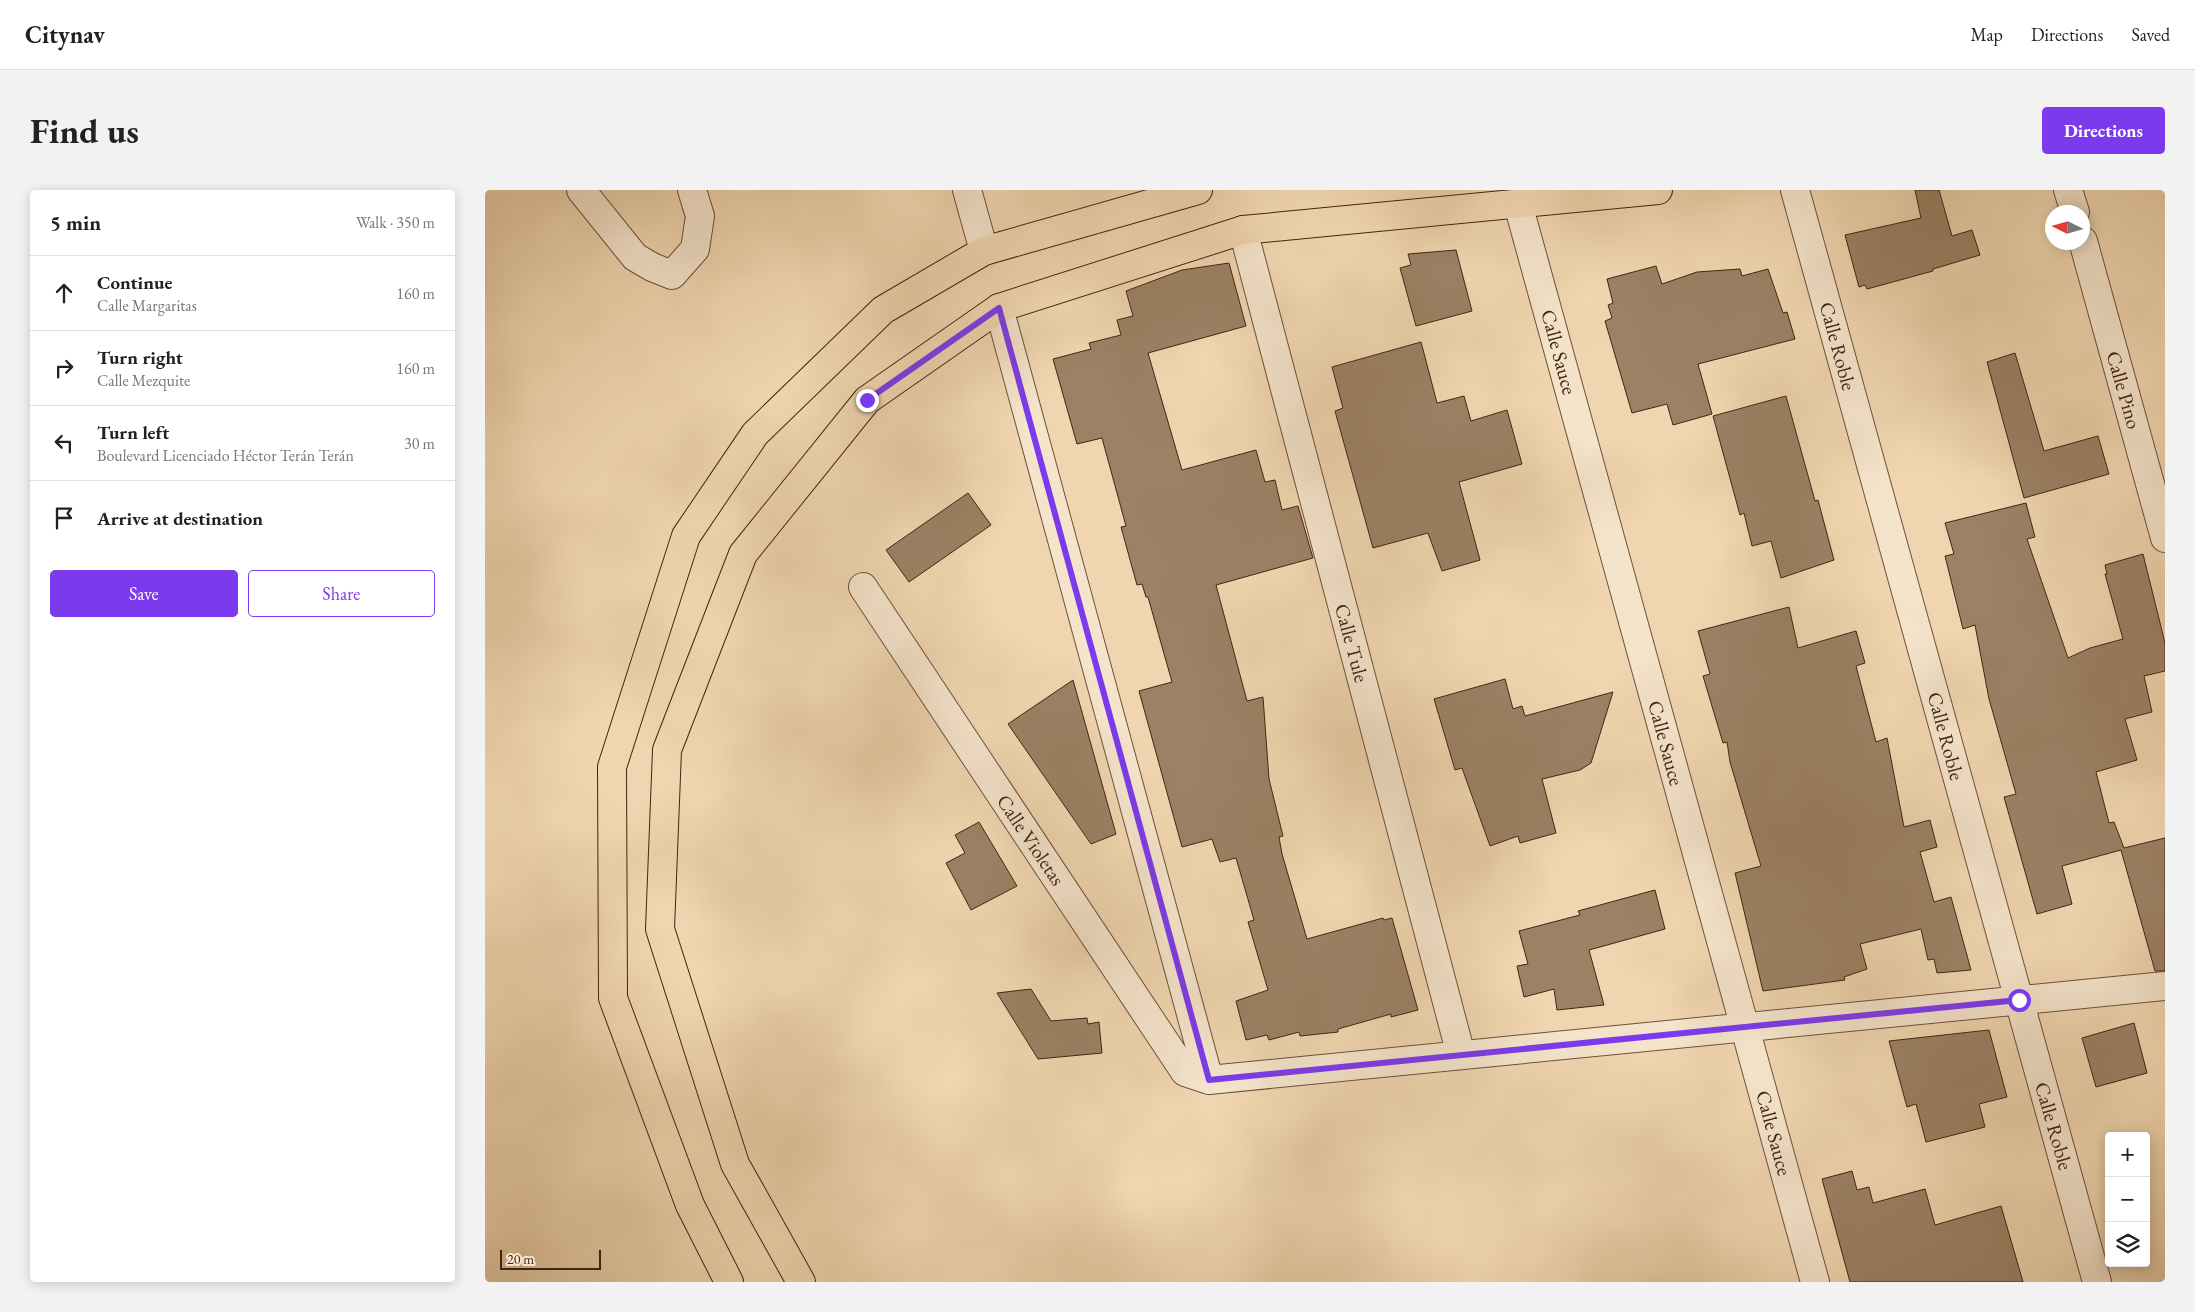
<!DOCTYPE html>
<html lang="en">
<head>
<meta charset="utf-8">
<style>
	:root { --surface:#fff; --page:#f2f2f2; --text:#222; --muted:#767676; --line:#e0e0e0; --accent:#7c3aed }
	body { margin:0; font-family:"EB Garamond",serif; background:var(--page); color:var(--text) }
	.controls { position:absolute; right:15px; bottom:15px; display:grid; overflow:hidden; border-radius:5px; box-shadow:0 2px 12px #0003 }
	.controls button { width:45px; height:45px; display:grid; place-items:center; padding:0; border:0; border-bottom:1px solid var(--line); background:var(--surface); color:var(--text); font:25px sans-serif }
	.compass { position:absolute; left:1560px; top:15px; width:45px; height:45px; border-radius:50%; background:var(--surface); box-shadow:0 2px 12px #0003; rotate:275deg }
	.scale { position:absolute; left:15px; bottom:12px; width:101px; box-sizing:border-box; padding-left:5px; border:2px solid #422413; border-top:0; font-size:14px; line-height:18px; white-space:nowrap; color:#422413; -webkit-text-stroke:4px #f5e4cc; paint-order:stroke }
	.stop { position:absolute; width:15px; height:15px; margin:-11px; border:4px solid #7c3aed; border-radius:50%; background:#fff }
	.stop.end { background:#7c3aed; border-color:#fff; box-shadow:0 1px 5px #0008 }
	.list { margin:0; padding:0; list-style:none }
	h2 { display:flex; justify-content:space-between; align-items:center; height:65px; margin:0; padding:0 20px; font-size:21px }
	h2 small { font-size:16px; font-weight:400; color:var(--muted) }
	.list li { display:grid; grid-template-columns:32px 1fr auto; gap:15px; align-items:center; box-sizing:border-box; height:75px; padding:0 20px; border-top:1px solid var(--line) }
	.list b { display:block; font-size:19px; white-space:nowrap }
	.list p { margin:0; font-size:16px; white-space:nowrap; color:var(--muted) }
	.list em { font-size:16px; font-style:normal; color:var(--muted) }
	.actions { display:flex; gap:10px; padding:15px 20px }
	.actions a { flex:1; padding:11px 0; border:1px solid var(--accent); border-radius:5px; text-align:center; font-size:18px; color:var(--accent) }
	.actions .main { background:var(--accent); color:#fff }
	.icon { flex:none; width:28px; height:28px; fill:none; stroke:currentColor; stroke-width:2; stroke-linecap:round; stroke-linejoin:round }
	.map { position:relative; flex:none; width:1680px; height:1092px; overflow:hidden; border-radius:5px }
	header { display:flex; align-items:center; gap:30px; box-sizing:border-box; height:70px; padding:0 25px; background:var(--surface); border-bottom:1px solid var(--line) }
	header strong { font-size:24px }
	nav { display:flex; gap:28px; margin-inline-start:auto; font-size:18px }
	.intro { display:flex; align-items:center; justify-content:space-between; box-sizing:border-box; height:120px; padding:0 30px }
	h1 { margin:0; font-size:35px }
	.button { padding:12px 22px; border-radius:5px; background:var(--accent); color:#fff; font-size:18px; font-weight:700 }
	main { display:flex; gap:30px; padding:0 30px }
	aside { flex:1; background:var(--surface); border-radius:5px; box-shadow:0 2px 12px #0003 }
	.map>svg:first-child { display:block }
	.building { fill:#9c8165; stroke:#422413 }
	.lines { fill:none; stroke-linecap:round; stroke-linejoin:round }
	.street-casing { stroke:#6e503a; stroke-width:30 }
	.primary-casing { stroke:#422413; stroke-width:30 }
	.street { stroke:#f5e4cc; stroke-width:28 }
	.primary { stroke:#f0d6b0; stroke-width:28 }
	.route { stroke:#7c3aed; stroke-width:6 }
	.labels { text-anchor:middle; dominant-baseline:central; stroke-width:4.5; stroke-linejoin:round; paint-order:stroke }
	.street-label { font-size:20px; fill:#422413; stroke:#f5e4cc }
</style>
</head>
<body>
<header>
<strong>Citynav</strong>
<nav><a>Map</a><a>Directions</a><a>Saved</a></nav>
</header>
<div class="intro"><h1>Find us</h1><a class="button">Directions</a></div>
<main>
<aside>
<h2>5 min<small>Walk · 350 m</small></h2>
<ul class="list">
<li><svg class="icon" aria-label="ahead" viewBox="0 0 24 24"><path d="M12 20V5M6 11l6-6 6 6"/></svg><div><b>Continue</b><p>Calle Margaritas</p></div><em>160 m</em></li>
<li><svg class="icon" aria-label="right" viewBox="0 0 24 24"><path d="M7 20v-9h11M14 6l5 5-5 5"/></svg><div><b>Turn right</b><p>Calle Mezquite</p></div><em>160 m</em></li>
<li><svg class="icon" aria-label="left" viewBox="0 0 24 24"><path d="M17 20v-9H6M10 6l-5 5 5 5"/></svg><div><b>Turn left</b><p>Boulevard Licenciado Héctor Terán Terán</p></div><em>30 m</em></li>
<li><svg class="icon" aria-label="arrive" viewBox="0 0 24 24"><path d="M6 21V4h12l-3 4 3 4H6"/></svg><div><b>Arrive at destination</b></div></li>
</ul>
<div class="actions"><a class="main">Save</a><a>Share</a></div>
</aside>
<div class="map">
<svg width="1680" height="1092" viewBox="0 0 1680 1092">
	<rect width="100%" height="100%" fill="#f0d6b0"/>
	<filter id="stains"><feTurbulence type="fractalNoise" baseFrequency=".004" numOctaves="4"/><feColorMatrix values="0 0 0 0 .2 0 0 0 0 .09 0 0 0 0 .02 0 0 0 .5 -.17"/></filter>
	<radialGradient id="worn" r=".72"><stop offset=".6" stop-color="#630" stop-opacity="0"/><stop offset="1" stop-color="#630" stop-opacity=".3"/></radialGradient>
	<!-- building -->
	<path class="building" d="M1430 0H1454L1467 46 1487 40 1495 65 1448 79V81L1382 99 1380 95 1374 97 1360 45 1436 28Z
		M971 60 987 121 931 136 915 78 926 75 923 64Z
		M744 73 761 136 663 163 697 280 771 260 780 292 790 290 797 320 813 316 828 368 731 395 762 511 778 507 784 589 798 646 794 647 797 664 822 749 898 728 899 730 907 728 933 820 906 827V824L853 839V842L815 846 814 842 784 850 782 845 761 850 751 811 783 800 763 732 769 730 751 668 735 672 727 649 697 657 654 501 687 492 663 407H661L657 394 652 395 636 337 641 336 617 248 592 254 568 169 606 159 604 153 636 145 632 130 648 126 641 101 697 80Z
		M1171 76 1177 94 1212 82 1255 79 1257 86 1283 79 1298 123 1302 122 1310 149 1213 174 1227 224 1188 235 1182 214 1147 223 1120 131 1127 128 1123 115 1128 113 1122 89Z
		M936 152 952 213 979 206 986 231 1022 220 1037 274 974 292 995 370 957 381 943 343 888 358 850 221 858 218 847 177Z
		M1530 163 1559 261 1613 246 1624 284 1539 308 1502 172Z
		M1301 206 1330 311 1333 310 1349 370 1296 388 1286 351 1267 356 1259 323 1255 325 1228 226Z
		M483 303 506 335 424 392 401 360Z
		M1541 313 1550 347 1542 349 1583 468 1605 458 1638 449 1620 384H1622L1620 375 1658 364 1680 453V481L1659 486 1667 522 1640 529 1652 570 1611 582 1624 633 1629 632 1639 658 1680 648V781H1670L1636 660 1577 676 1587 714 1552 724 1546 703 1519 607 1531 604 1504 509 1490 435 1478 439 1460 366 1469 364 1460 333Z
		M1304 417 1313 458 1371 441 1380 473 1371 476 1391 552 1402 548 1419 637 1445 630 1452 657 1435 662 1449 712 1466 707 1486 780 1452 783 1449 769 1443 770 1436 739 1375 754 1382 779 1359 787 1360 790 1278 801 1250 683 1276 676 1245 572 1242 552 1238 553 1218 486 1225 484 1213 441Z
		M1020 489 1028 519 1037 516 1040 526 1128 502 1106 573 1095 580 1057 589 1071 643 1035 653 1033 646 1005 656 977 578 970 580 949 509Z
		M588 490 631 644 606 654 523 534Z
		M494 632 532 696 486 720 461 673 480 663 470 645Z
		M1170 700 1180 739 1104 760 1119 815 1072 820 1069 799 1039 807 1032 776 1043 774 1034 741 1095 725 1093 721Z
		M546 799 566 831 602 828 603 834 614 832 617 863 553 869 512 803Z
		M1649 833 1662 883 1611 897 1597 848Z
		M1504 840 1522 907 1494 914 1500 937 1441 952 1431 914 1422 917 1404 851Z
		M1367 981 1372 1000 1384 997 1388 1013 1440 999 1450 1035 1516 1016 1538 1092H1365L1337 989Z"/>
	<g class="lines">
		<!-- street casing -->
		<g class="street-casing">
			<path id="street" d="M96 0 150 67 167 77 187 85 210 59 215 26 207 0
				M482 0 499 61
				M1310 0 1612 1092
				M1583 0 1590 22
				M1033 14 1330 1092
				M758 40 976 865
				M1598 51 1680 348
				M514 118 724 890
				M378 397 700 882 724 890 1680 796"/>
		</g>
		<!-- primary casing -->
		<g class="primary-casing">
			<path id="primary" d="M244 1092 205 1015 128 808 127 577 201 346 270 244 398 120 499 61 713 0
				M316 1092 250 974 175 739 182 560 258 364 382 210 514 118 758 40 1173 0"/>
		</g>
		<!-- street -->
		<use href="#street" class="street"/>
		<!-- primary -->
		<use href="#primary" class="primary"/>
	</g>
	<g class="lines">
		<!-- route -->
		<path class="route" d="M382 210 514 118 724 890 1534 810"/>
	</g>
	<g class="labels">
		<!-- street labels -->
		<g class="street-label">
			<text transform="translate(1353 156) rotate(75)">Calle Roble</text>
			<text transform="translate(1074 162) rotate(75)">Calle Sauce</text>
			<text transform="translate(1639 200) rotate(74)">Calle Pino</text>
			<text transform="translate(867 453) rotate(75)">Calle Tule</text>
			<text transform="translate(1461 546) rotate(75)">Calle Roble</text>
			<text transform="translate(1181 553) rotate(75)">Calle Sauce</text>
			<text transform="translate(546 650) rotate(56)">Calle Violetas</text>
			<text transform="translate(1569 936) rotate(74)">Calle Roble</text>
			<text transform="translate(1289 943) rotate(75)">Calle Sauce</text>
		</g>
	</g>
	<rect width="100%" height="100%" filter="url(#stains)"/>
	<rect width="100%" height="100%" fill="url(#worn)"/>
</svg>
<div class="controls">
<button>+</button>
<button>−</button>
<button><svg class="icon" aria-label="layers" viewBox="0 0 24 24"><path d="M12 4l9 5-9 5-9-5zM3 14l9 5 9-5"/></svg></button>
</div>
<svg class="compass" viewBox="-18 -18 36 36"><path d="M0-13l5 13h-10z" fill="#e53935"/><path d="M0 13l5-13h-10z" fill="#767676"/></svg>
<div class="scale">20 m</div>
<div class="stop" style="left:1534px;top:810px"></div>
<div class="stop end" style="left:382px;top:210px"></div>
</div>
</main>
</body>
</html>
